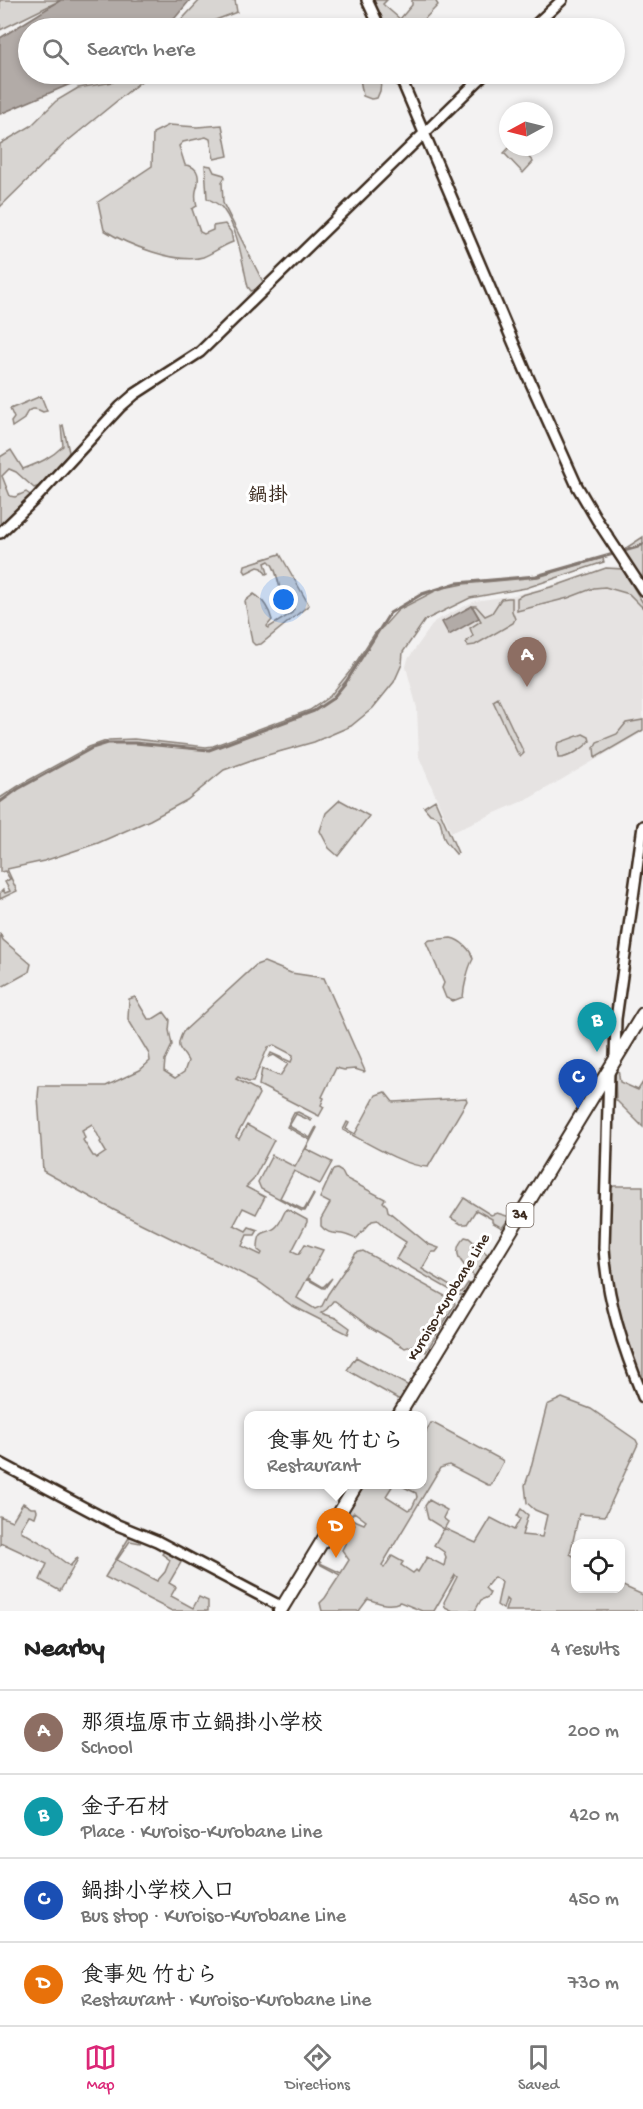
<!DOCTYPE html>
<html lang="en">
<head>
<meta charset="utf-8">
<style>
	:root { --surface:#fff; --page:#f6f6f6; --text:#222; --muted:#767676; --line:#e0e0e0; --accent:#db2777 }
	body { margin:0; font-family:"Gochi Hand","Klee One",sans-serif; background:var(--page); color:var(--text) }
	.controls { position:absolute; right:18px; bottom:18px; display:grid; overflow:hidden; border-radius:12px; box-shadow:0 3px 9px #0003 }
	.controls button { width:54px; height:54px; display:grid; place-items:center; padding:0; border:0; border-bottom:2px solid var(--line); background:var(--surface); color:var(--text); font:30px sans-serif }
	.compass { position:absolute; left:499px; top:102px; width:54px; height:54px; border-radius:50%; background:var(--surface); box-shadow:0 3px 9px #0003; rotate:263deg }
	.you { position:absolute; left:284px; top:600px; width:21px; height:21px; margin:-15px; border:4px solid #fff; border-radius:50%; background:#1a73e8; box-shadow:0 0 0 9px #1a73e833 }
	.badge { display:grid; place-items:center; width:39px; height:39px; border-radius:50%; background:var(--accent); color:#fff; font-size:20px; font-weight:700 }
	.pin { position:absolute; translate:-50% -50px; filter:drop-shadow(0 2px 3px #0008) }
	.pin::after { content:''; position:absolute; top:32px; width:21px; height:18px; background:inherit; clip-path:polygon(0 0,100% 0,50% 100%) }
	.popup { position:absolute; left:244px; top:1411px; width:183px; height:78px; box-sizing:border-box; display:grid; place-content:center; border-radius:12px; background:var(--surface); filter:drop-shadow(0 2px 4px #0005); font-size:20px; white-space:nowrap; color:var(--muted) }
	.popup b { font-size:22px; color:var(--text) }
	.popup::after { content:''; position:absolute; left:50%; top:100%; margin-left:-12px; border:12px solid transparent; border-top-color:var(--surface) }
	.list { margin:0; padding:0; list-style:none }
	h2 { display:flex; justify-content:space-between; align-items:center; height:78px; margin:0; padding:0 24px; font-size:26px }
	h2 small { font-size:20px; font-weight:400; color:var(--muted) }
	.list li { display:grid; grid-template-columns:39px 1fr auto; gap:18px; align-items:center; box-sizing:border-box; height:84px; padding:0 24px; border-top:2px solid var(--line) }
	.list b { display:block; font-size:22px; white-space:nowrap }
	.list p { margin:0; font-size:20px; white-space:nowrap; color:var(--muted) }
	.list em { font-size:20px; font-style:normal; color:var(--muted) }
	.icon { flex:none; width:33px; height:33px; fill:none; stroke:currentColor; stroke-width:2; stroke-linecap:round; stroke-linejoin:round }
	.map { position:relative; flex:none; width:643px; height:1611px; overflow:hidden }
	.search { position:absolute; background:var(--surface); box-shadow:0 3px 9px #0003; left:18px; right:18px; top:18px; height:66px; display:flex; align-items:center; gap:15px; box-sizing:border-box; padding:0 21px; border-radius:33px; color:var(--muted); font-size:22px }
	.sheet { height:414px; background:var(--surface) }
	nav { display:flex; justify-content:space-around; align-items:center; box-sizing:border-box; height:84px; border-top:2px solid var(--line); background:var(--surface); font-size:16px; color:var(--muted) }
	nav a { display:grid; justify-items:center; gap:3px }
	nav .on { color:var(--accent) }
	.map>svg:first-child { display:block }
	.built { fill:#e6e3e2 }
	.green { fill:#d8d5d2; stroke:#8a8078; stroke-width:1.5; fill-rule:evenodd }
	.water { fill:#b2aba7; stroke:#827770; stroke-width:1.5 }
	.lines { fill:none; stroke-linecap:round; stroke-linejoin:round }
	.stream { stroke:#827770; stroke-width:3 }
	.minor-casing { stroke:#3b2a1e; stroke-width:14 }
	.major-casing { stroke:#3b2a1e; stroke-width:16 }
	.minor { stroke:#fff; stroke-width:9 }
	.major { stroke:#fff; stroke-width:12 }
	.labels { text-anchor:middle; dominant-baseline:central; stroke-width:6; stroke-linejoin:round; paint-order:stroke }
	.shield { fill:#fff; stroke:#766a62; stroke-width:1.5 }
	.shield-label { font-size:15px; font-weight:bold; fill:#3b2a1e }
	.street-label { font-size:16px; fill:#3b2a1e; stroke:#fff }
	.quarter-label { font-size:20px; font-weight:bold; fill:#3b2a1e; stroke:#fff }
</style>
</head>
<body>
<div class="map">
<svg width="643" height="1611" viewBox="0 0 643 1611">
	<rect width="100%" height="100%" fill="#f3f2f2"/>
	<filter id="ink" filterUnits="userSpaceOnUse"><feTurbulence type="fractalNoise" baseFrequency=".0167" numOctaves="2"/><feDisplacementMap in="SourceGraphic" scale="12" xChannelSelector="R" yChannelSelector="G"/><feConvolveMatrix kernelMatrix="1 2 1 2 8 2 1 2 1" color-interpolation-filters="sRGB"/></filter>
	<g filter="url(#ink)">
		<!-- built -->
		<path class="built" d="M623 566 643 601V732L530 798 451 832 419 757 417 708 406 667 408 659 435 621 475 601 515 595 557 584 606 567Z"/>
		<!-- green -->
		<path class="green" d="M0 0H61L0 30Z
			M200 0H235L237 12 213 21 204 28H174Z
			M370 0H387L383 4 385 6 400 19 412 5V0H435L438 5 416 28H382Z
			M123 74H150L64 144 0 207V144L31 126 56 101 78 88 113 82Z
			M363 74H382L380 91 377 98 371 99 363 96 360 79Z
			M169 125 197 127 222 125 228 156 214 159 210 139 206 137 183 142 179 146 185 165C200 166 200 179 196 191 195 196 196 202 197 206L192 209 200 232 204 234 213 230V226L225 224 231 232 233 242C222 246 213 253 203 257 177 265 126 244 104 230L98 202 152 166 153 133Z
			M510 147H520L533 162 523 173 504 153Z
			M205 165 211 166 214 172 224 175 225 177 222 182 223 203 263 282 255 290 251 291 248 287C242 262 239 231 223 209 219 203 213 202 207 198Z
			M41 396 47 411 43 412C33 406 27 409 24 419L12 427 11 422 14 418 10 409Z
			M63 425 69 452 67 456 40 486 34 488 16 472 9 469 2 476 10 496 15 497 26 492 33 497 0 530V457L11 450 23 469C39 463 51 458 63 446L61 426Z
			M643 537V584L624 554 626 548Z
			M280 554 309 605 261 644 255 645 252 642 245 601 254 594C263 599 270 611 272 620L267 626 268 628 292 613 294 609 290 603 283 599C279 589 277 567 269 561L265 563 268 573 266 574 262 568 258 567 246 573 244 570 245 565Z
			M603 558 604 562 526 588 470 598 425 620 403 652 402 664 394 682 373 708 351 726 314 742 257 758 224 770 187 800 150 820 98 843 44 861 7 869 17 891 0 899V893L3 890 5 893 10 891 5 882 10 879 5 871 0 872V798L20 785 89 747 109 740 134 739 206 747 213 746 310 710 330 696 351 670 375 633 383 627 398 610 439 589 463 584 538 577Z
			M606 568 622 569 643 603V608L629 594 605 587 594 588 568 598 517 611V598L522 595 558 585Z
			M508 598H512V611L515 619 513 623 475 645 468 646 466 642 473 636 470 628 481 621 472 606H476L485 616 492 613 501 599Z
			M498 698 524 753 521 756 517 752 493 701Z
			M643 720V730L595 758 594 748 597 742 617 734 626 723Z
			M583 734 589 737 590 741C584 748 567 759 558 758L557 747 558 743Z
			M340 800 369 816 338 856 329 848 320 831 326 813Z
			M435 800 458 853 456 854C452 849 446 843 444 838 440 827 444 817 430 814L424 807Z
			M0 933 3 940 31 964 29 972 0 988Z
			M451 938C461 940 471 950 473 959 468 968 464 986 463 997L453 1001 446 998 442 988 444 983 426 942 430 940Z
			M264 962 291 973 324 978 365 1071 364 1072 355 1069 344 1070 336 1068 322 1097 324 1098 321 1105 324 1107 319 1116 259 1085 262 1069 280 1076 288 1064 274 1055 269 1057 271 1053 291 1062 293 1057V1055L274 1045 268 1047 253 1082H248L238 1077 236 1079 257 1090 259 1094 236 1137 239 1139 247 1125 274 1140 253 1180 246 1187 265 1197 256 1214 243 1208 234 1225 246 1231 249 1227 258 1230 255 1235H247L242 1246 261 1255 262 1253 258 1250C258 1225 267 1237 277 1226 282 1221 282 1214 287 1209L307 1220V1222L292 1251 299 1254 305 1244 323 1250 308 1278 323 1287 332 1278 325 1288H323L307 1279 297 1298 315 1309 322 1306 328 1294 356 1253 363 1251 454 1301 455 1304 426 1352 415 1345 405 1348 402 1346 370 1327 335 1301H333L327 1309 321 1313 336 1318 350 1328 348 1334 291 1305 259 1282 114 1210 43 1171 38 1097 39 1086H106L140 1070 150 1061 149 1054 128 1019 129 999 135 997 148 1019H153L164 1012 170 1020 169 1030 172 1045 165 1060 164 1071 175 1078 184 1072 188 1061C181 1047 174 1050 183 1032L256 965ZM92 1124 101 1141 100 1142 106 1152 97 1158 95 1156H93L83 1140 85 1138 82 1130Z
			M618 1069 620 1082 638 1090 643 1082V1127L616 1100 615 1075Z
			M385 1092 393 1102 466 1098 467 1101 428 1167C406 1167 364 1141 343 1130L347 1122 349 1123 346 1129 355 1134 376 1095Z
			M298 1112 312 1119 311 1121 296 1114 289 1126 310 1138 316 1127 317 1128 306 1149 332 1162 320 1184 294 1171 280 1198 304 1210 313 1194 314 1195 305 1211H302L261 1189 258 1182 272 1155 295 1167 310 1140 287 1127 294 1113Z
			M337 1169 342 1172 345 1178 385 1199 383 1202 387 1206 388 1211 428 1244 439 1248 436 1252H432L422 1269 460 1292H462L468 1283 470 1285 464 1295H459L396 1259 406 1242 395 1235 378 1220 372 1221 356 1239C353 1238 350 1236 346 1235 336 1232 329 1236 321 1226V1219L330 1203 320 1198 333 1170Z
			M614 1186H643V1384L621 1327 608 1273 611 1188Z
			M464 1198 491 1215 497 1213 510 1217 502 1228 492 1222V1219L476 1210 467 1224H461L451 1218Z
			M465 1237 469 1238 488 1255 475 1277C462 1264 449 1252 465 1237Z
			M356 1357 409 1386 401 1399H398L347 1370Z
			M562 1398 591 1409 636 1440 638 1444 605 1516 579 1514 570 1554 575 1557 576 1588H620L621 1585 643 1595V1611H505L508 1601 506 1599 503 1609 497 1605 502 1582 494 1577 485 1588 490 1593 488 1597 481 1600 475 1611H453L445 1607 444 1602 457 1577 455 1575 434 1611H422L400 1602C389 1607 379 1603 368 1599L359 1611H322L320 1603 325 1598 340 1575 321 1565 319 1562V1561L322 1564 341 1573 349 1560 342 1550 346 1542 337 1534V1532L346 1516 349 1518 346 1525 353 1529 355 1524 351 1521 352 1519 364 1524 366 1521 354 1512 352 1515 348 1512 361 1491 363 1485H393L386 1496 408 1510 412 1508 417 1497 416 1493 400 1485 423 1484V1437L431 1423H433L502 1460 503 1462 491 1485H488L449 1465 440 1468 382 1565 384 1568 392 1556 403 1562 401 1565 413 1573 416 1570 418 1572 427 1557 444 1566 446 1557 444 1552 434 1545 443 1530 446 1529 476 1543 491 1518 514 1530 520 1519 517 1516 521 1509 528 1515 522 1535 542 1537 547 1515 535 1510 527 1503 525 1485 530 1471 547 1405Z
			M429 1500 447 1510 443 1518 448 1522 444 1529 428 1519 425 1506Z
			M23 1503 31 1508H36L37 1511 35 1517 29 1515 21 1528V1531L50 1548 55 1555 70 1566 77 1558 78 1559 60 1591 40 1580 47 1564 2 1543 0 1545V1516L12 1521Z
			M130 1536 141 1541 140 1543 130 1541 117 1560 157 1581 165 1572 170 1560 162 1554 166 1549 183 1559 169 1583 176 1587 171 1596 193 1608 199 1597 208 1601V1611H172L105 1577Z"/>
		<!-- water -->
		<path class="water" d="M61 0H190L175 18 162 28H28V74H94L0 114V38Z
			M472 606 479 618 449 635 442 622Z"/>
		<g class="lines">
			<!-- stream -->
			<path class="stream" d="M0 802 18 789 92 748 108 743H135L209 750 314 711 332 699 346 682 390 613 422 594 457 583 536 576 638 547 643 544"/>
			<!-- minor casing -->
			<g class="minor-casing">
				<path id="minor" d="M367 0 380 28
					M532 28 562 0
					M399 74 525 370 577 486 597 520 643 590
					M0 533 37 497 120 407 135 394 200 352 485 74
					M615 1059 616 1019 643 826
					M609 1070 604 1248C607 1300 623 1348 643 1397
					M0 1463 115 1524 157 1541 282 1607"/>
			</g>
			<!-- major casing -->
			<g class="major-casing">
				<path id="major" d="M398 1416 643 1014
					M280 1611 357 1484"/>
			</g>
			<!-- minor -->
			<use href="#minor" class="minor"/>
			<!-- major -->
			<use href="#major" class="major"/>
		</g>
	</g>
	<g class="labels">
		<!-- shield labels -->
		<rect class="shield" x="506.5" y="1203" width="27" height="24" rx="4.5"/>
		<g class="shield-label">
			<text x="520" y="1215">34</text>
		</g>
		<!-- street labels -->
		<g class="street-label">
			<text transform="translate(450 1298) rotate(-59)">Kuroiso-Kurobane Line</text>
		</g>
		<!-- quarter labels -->
		<g class="quarter-label">
			<text x="268" y="497">鍋掛</text>
		</g>
	</g>
</svg>
<div class="controls">
<button><svg class="icon" aria-label="locate" viewBox="0 0 24 24"><circle cx="12" cy="12" r="6"/><path d="M12 2v4M12 18v4M2 12h4M18 12h4"/></svg></button>
</div>
<svg class="compass" viewBox="-18 -18 36 36"><path d="M0-13l5 13h-10z" fill="#e53935"/><path d="M0 13l5-13h-10z" fill="#767676"/></svg>
<div class="you"></div>
<div class="pin badge" style="left:527px;top:687px;background:#8d6e63">A</div>
<div class="pin badge" style="left:597px;top:1052px;background:#0f9aa8">B</div>
<div class="pin badge" style="left:578px;top:1109px;background:#1a4fb4">C</div>
<div class="pin badge" style="left:336px;top:1558px;background:#e8710a">D</div>
<div class="popup"><b>食事処 竹むら</b>Restaurant</div>
<div class="search"><svg class="icon" aria-label="search" viewBox="0 0 24 24"><circle cx="10" cy="10" r="6"/><path d="M15 15l6 6"/></svg>Search here</div>
</div>
<section class="sheet">
<h2>Nearby<small>4 results</small></h2>
<ul class="list">
<li><span class="badge" style="background:#8d6e63">A</span><div><b>那須塩原市立鍋掛小学校</b><p>School</p></div><em>200 m</em></li>
<li><span class="badge" style="background:#0f9aa8">B</span><div><b>金子石材</b><p>Place · Kuroiso-Kurobane Line</p></div><em>420 m</em></li>
<li><span class="badge" style="background:#1a4fb4">C</span><div><b>鍋掛小学校入口</b><p>Bus stop · Kuroiso-Kurobane Line</p></div><em>450 m</em></li>
<li><span class="badge" style="background:#e8710a">D</span><div><b>食事処 竹むら</b><p>Restaurant · Kuroiso-Kurobane Line</p></div><em>730 m</em></li>
</ul>
</section>
<nav>
<a class="on"><svg class="icon" aria-label="map" viewBox="0 0 24 24"><path d="M3 6l6-2 6 2 6-2v14l-6 2-6-2-6 2zM9 4v14M15 6v14"/></svg>Map</a>
<a><svg class="icon" aria-label="directions" viewBox="0 0 24 24"><path d="M12 3l9 9-9 9-9-9zM9 14v-3h6M13 9l2 2-2 2"/></svg>Directions</a>
<a><svg class="icon" aria-label="saved" viewBox="0 0 24 24"><path d="M7 4h10v16l-5-4-5 4z"/></svg>Saved</a>
</nav>
</body>
</html>
